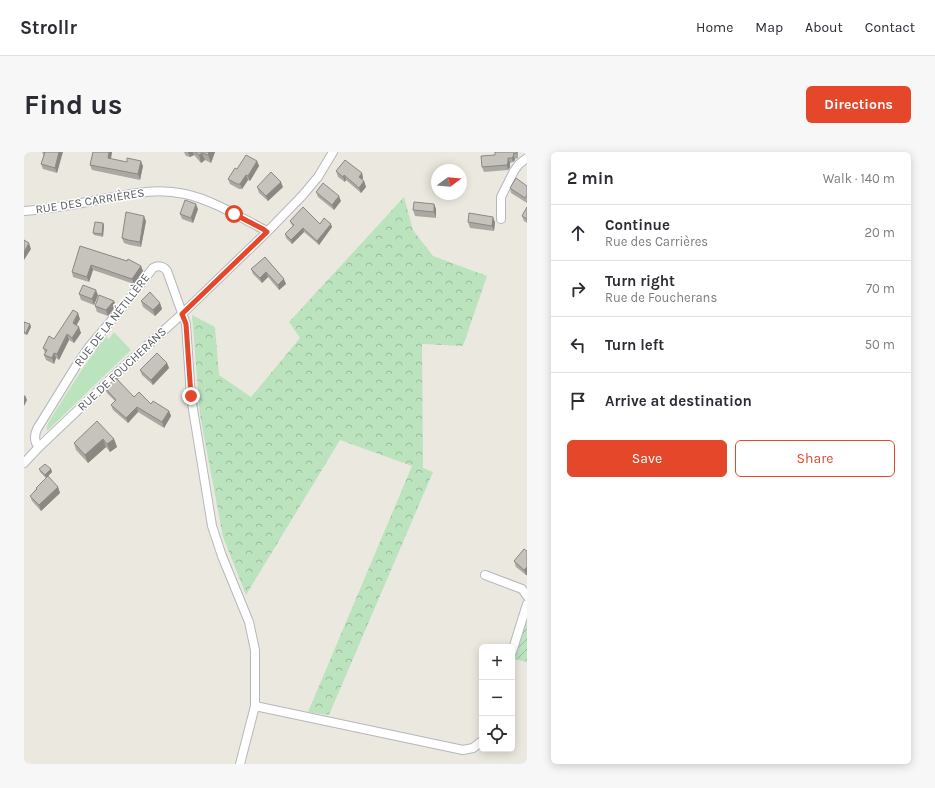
<!DOCTYPE html>
<html lang="en">
<head>
<meta charset="utf-8">
<style>
	:root { --surface:#fff; --page:#f7f7f7; --text:#2b2b33; --muted:#7c7c81; --line:#e1e1e2; --accent:#e5472b }
	body { margin:0; font-family:Karla,sans-serif; background:var(--page); color:var(--text) }
	.controls { position:absolute; right:12px; bottom:12px; display:grid; overflow:hidden; border-radius:6px; box-shadow:0 2px 10px #0003 }
	.controls button { width:36px; height:36px; display:grid; place-items:center; padding:0; border:0; border-bottom:1px solid var(--line); background:var(--surface); color:var(--text); font:20px sans-serif }
	.compass { position:absolute; left:407px; top:12px; width:36px; height:36px; border-radius:50%; background:var(--surface); box-shadow:0 2px 10px #0003; rotate:74deg }
	.stop { position:absolute; width:12px; height:12px; margin:-9px; border:3px solid #e5472b; border-radius:50%; background:#fff }
	.stop.end { background:#e5472b; border-color:#fff; box-shadow:0 1px 4px #0008 }
	.list { margin:0; padding:0; list-style:none }
	h2 { display:flex; justify-content:space-between; align-items:center; height:52px; margin:0; padding:0 16px; font-size:17px }
	h2 small { font-size:13px; font-weight:400; color:var(--muted) }
	.list li { display:grid; grid-template-columns:26px 1fr auto; gap:12px; align-items:center; box-sizing:border-box; height:56px; padding:0 16px; border-top:1px solid var(--line) }
	.list b { display:block; font-size:15px; white-space:nowrap }
	.list p { margin:0; font-size:13px; white-space:nowrap; color:var(--muted) }
	.list em { font-size:13px; font-style:normal; color:var(--muted) }
	.actions { display:flex; gap:8px; padding:12px 16px }
	.actions a { flex:1; padding:9px 0; border:1px solid var(--accent); border-radius:6px; text-align:center; font-size:14px; color:var(--accent) }
	.actions .main { background:var(--accent); color:#fff }
	.icon { flex:none; width:22px; height:22px; fill:none; stroke:currentColor; stroke-width:2; stroke-linecap:round; stroke-linejoin:round }
	.map { position:relative; flex:none; width:503px; height:612px; overflow:hidden; border-radius:6px }
	header { display:flex; align-items:center; gap:24px; box-sizing:border-box; height:56px; padding:0 20px; background:var(--surface); border-bottom:1px solid var(--line) }
	header strong { font-size:19px }
	nav { display:flex; gap:22px; margin-inline-start:auto; font-size:14px }
	.intro { display:flex; align-items:center; justify-content:space-between; box-sizing:border-box; height:96px; padding:0 24px }
	h1 { margin:0; font-size:28px }
	.button { padding:10px 18px; border-radius:6px; background:var(--accent); color:#fff; font-size:14px; font-weight:700 }
	main { display:flex; gap:24px; padding:0 24px }
	aside { flex:1; background:var(--surface); border-radius:6px; box-shadow:0 2px 10px #0003 }
	.map>svg:first-child { display:block }
	.grass { fill:#bbe3be }
	.forest { fill:url(#forest-crowns) }
	.garden { fill:url(#garden-furrows) }
	.lines { fill:none; stroke-linecap:round; stroke-linejoin:round }
	.street-casing { stroke:#b5b7bc; stroke-width:10 }
	.street { stroke:#fff; stroke-width:8 }
	.wall { fill:#aaa8a2 }
	.shaded-wall { fill:#8b8884 }
	.building { fill:#c6c3bc; stroke:#8b8884 }
	.route { stroke:#e5472b; stroke-width:5 }
	.labels { text-anchor:middle; dominant-baseline:central; stroke-width:3; stroke-linejoin:round; paint-order:stroke }
	.street-label { font-size:12px; fill:#585b60; stroke:#fff }
</style>
</head>
<body>
<header>
<strong>Strollr</strong>
<nav><a>Home</a><a>Map</a><a>About</a><a>Contact</a></nav>
</header>
<div class="intro"><h1>Find us</h1><a class="button">Directions</a></div>
<main>
<div class="map">
<svg width="503" height="612" viewBox="0 0 503 612">
	<defs>
		<pattern id="forest-crowns" width="20" height="18" patternUnits="userSpaceOnUse"><rect width="20" height="18" fill="#bbe3be"/><path d="M2 6a3 3 0 1 1 6 0M12 15a3 3 0 1 1 6 0" fill="none" stroke="#9bbb9e"/></pattern>
		<pattern id="garden-furrows" width="10" height="10" patternUnits="userSpaceOnUse"><rect width="10" height="10" fill="#bbe3be"/><path d="M-1 1l2-2M0 10L10 0M9 11l2-2" fill="none" stroke="#9bbb9e"/></pattern>
	</defs>
	<rect width="100%" height="100%" fill="#ebe9df"/>
	<!-- grass -->
	<path class="grass" d="M90 180 107 198 23 279V275L24 271 55 222 81 184 85 187Z"/>
	<!-- forest -->
	<path class="forest" d="M380 45 389 78 409 104 463 124 439 194 398 192 399 316 409 320 305 563 284 560 388 314 316 288 222 443 199 385 176 263 168 163 191 175 195 223 227 245 276 186 265 170Z"/>
	<!-- garden -->
	<path class="garden" d="M503 468V510L490 507Z"/>
	<g class="lines">
		<!-- street casing -->
		<g class="street-casing">
			<path id="street" d="M0 59C28 57 57 51 85 46 111 41 133 36 161 42 188 48 214 64 239 77L243 80
				M477 67V45L490 19 495 12 503 6
				M15 295C10 290 10 284 13 277L52 214 65 195 98 156 129 116C135 113 139 114 143 119L162 172 167 245 188 374 198 404 225 470 231 498V554L216 612
				M0 311 15 295 95 219 158 162 243 80 278 44 294 25 309 0
				M461 423 498 437 503 444
				M488 500 503 452
				M231 554 439 598 449 596 458 589"/>
		</g>
		<!-- street -->
		<use href="#street" class="street"/>
	</g>
	<!-- wall -->
	<path class="wall" d="M18 0H38L33 21 19 17 17 12 20 4Z
		M69 0H88L87 7 119 14 116 28 68 18 66 13Z
		M160 0H191L187 11 181 8 177 11 170 3 166 5 162 4Z
		M494 0V6L491 7V8L489 10 486 11V15L484 18 460 20 458 15 471 3Z
		M233 9 235 14 226 29 224 28 218 37H215L206 32 204 27 213 17Z
		M312 19 338 21 339 26 338 28 340 29 342 35 337 41 322 28 321 30 314 25Z
		M503 34V51L487 41 486 36Z
		M233 35H259L244 49 235 41Z
		M292 40 317 49 310 58 294 45Z
		M410 52 412 57V66L391 64 389 58Z
		M503 55V71L500 69 498 64Z
		M174 57 169 71 158 67 156 62Z
		M122 69 117 95 106 93 100 91 98 86Z
		M266 69 296 72 308 75 295 93 280 80 268 92 262 86 261 82 269 74 267 72Z
		M444 70H471L470 79 446 76Z
		M79 71 80 73 79 85 70 83 69 81Z
		M56 94 117 114 119 119 110 132 69 118 65 130 49 125 48 120Z
		M241 105 262 132 255 138 244 125 238 131 229 122 227 117Z
		M55 142 74 143 70 153 57 148Z
		M90 149 92 154 84 164 73 160 71 154Z
		M117 149 136 151 138 157 131 164 119 155Z
		M56 167 52 173 57 181 50 191 45 188 35 208 32 206 30 212 22 208 20 203 21 201 19 196Z
		M0 170 6 172 7 175 3 183 0 182Z
		M143 211 145 216 129 233 118 223 116 218Z
		M81 236 110 245 127 252 145 259 147 264 140 276 114 260 104 271 89 258 87 253 91 249 83 241Z
		M90 287 93 295 86 300 82 295 64 311 52 298 50 291Z
		M15 317H27L28 320 22 326 16 320Z
		M34 335 36 341 17 359 8 349 6 344 12 337V336Z
		M500 397 502 423 492 415 490 409Z"/>
	<!-- shaded-wall -->
	<path class="shaded-wall" d="M35 0H39L33 21 31 16Z
		M85 0H88L86 11 84 6Z
		M164 0H169L170 3 166 5Z
		M185 0H191L187 11 184 3Z
		M178 1 181 8 177 11 175 3Z
		M489 2 491 8 489 10 488 6Z
		M484 6 486 11V15L484 18 483 13Z
		M117 9 119 14 116 28 114 22Z
		M233 9 235 14 226 29 224 24Z
		M338 21 339 26 336 30 335 25Z
		M222 23 224 28 218 37 216 32Z
		M320 23 322 28 321 30 319 25Z
		M340 29 342 35 337 41 335 36Z
		M257 30 259 35 244 49 242 44Z
		M315 44 317 49 310 58 308 53Z
		M172 52 174 57 169 71 167 66Z
		M410 52 412 57V66L410 60Z
		M120 64 122 69 117 95 116 90Z
		M469 65 471 70 470 79 468 74Z
		M79 71 80 73 79 85 78 82Z
		M307 72 308 75 295 93 293 89Z
		M279 76 280 80 268 92 267 88Z
		M5 91 7 97 0 108V100Z
		M67 113 69 118 65 130 63 125Z
		M117 114 119 119 110 132 108 127Z
		M242 120 244 125 238 131 236 126Z
		M260 127 262 132 255 138 254 133Z
		M72 138 74 143 70 153 68 147Z
		M90 149 92 154 84 164 82 158Z
		M136 151 138 157 131 164 129 158Z
		M54 161 56 167 51 176 49 171Z
		M6 172 7 175 3 183 2 181Z
		M55 175 57 181 50 191 48 186Z
		M43 182 45 188 35 208 33 202Z
		M30 201 32 206 30 212 28 206Z
		M143 211 145 216 129 233 127 228Z
		M1 243 3 248 0 254V244Z
		M113 255 114 260 104 271 102 266Z
		M145 259 147 264 140 276 138 270Z
		M79 287 82 295 64 311 61 303Z
		M90 287 93 295 86 300 83 292Z
		M27 317 28 320 22 326 21 323Z
		M34 335 36 341 17 359 15 353Z
		M503 415V423H502L500 418Z"/>
	<!-- building -->
	<path class="building" d="M21 0H35L31 16 17 12Z
		M69 0H85L84 6 103 10V6L117 9 114 22 66 13Z
		M171 0H185L184 3 178 1 175 3Z
		M471 0H493V1L489 2 490 3 488 6H484V10L483 13 458 15 457 4 471 3Z
		M222 3 233 9 224 24 222 23 216 32H213L204 27 211 16 213 17Z
		M321 8 338 21 335 25 340 29 335 36 320 23 319 25 312 19Z
		M247 20 257 30 242 44 233 35Z
		M492 26 503 34V43L501 46 486 36Z
		M299 31 315 44 308 53 292 40Z
		M161 48 172 52 167 66 156 62Z
		M390 50 410 52V60L389 58Z
		M279 55 296 72 300 66 307 72 293 89 279 76 267 88 261 82 270 73 266 69Z
		M503 55V67L498 64Z
		M102 60 120 64 116 90 104 88 98 86Z
		M445 61 469 65 468 74 444 70Z
		M71 70 79 71 78 82 69 81Z
		M0 88 5 91 0 100Z
		M56 94 103 109 104 107 117 114 108 127 67 113 63 125 48 120Z
		M241 105 260 127 254 133 242 120 236 126 227 117Z
		M59 133 72 138 68 147 55 142Z
		M126 140 136 151 129 158 117 149Z
		M75 143 90 149 82 158 71 154Z
		M49 158 54 161 49 171 55 175 48 186 43 182 33 202 30 201 28 206 20 203 23 198 19 196 25 184 30 187Z
		M0 170 6 172 2 181 0 180Z
		M133 201 143 211 127 228 116 218Z
		M92 226 110 245 115 240 127 252 129 249 145 259 138 270 113 255 102 266 87 253 92 248 81 236Z
		M73 269 90 287 83 292 79 287 61 303 50 291Z
		M21 312 27 317 21 323 15 317Z
		M24 324 34 335 15 353 6 344 13 337 12 336Z
		M500 397 503 399V415L500 418 490 409Z"/>
	<g class="lines">
		<!-- route -->
		<path class="route" d="M167 244 162 172 158 162 243 80 239 77 210 62"/>
	</g>
	<g class="labels">
		<!-- street labels -->
		<g class="street-label">
			<text transform="translate(66 49) rotate(-9)">RUE DES CARRIÈRES</text>
			<text transform="translate(88 168) rotate(-52)">RUE DE LA NÉTILLÈRE</text>
			<text transform="translate(98 217) rotate(-43)">RUE DE FOUCHERANS</text>
		</g>
	</g>
</svg>
<div class="controls">
<button>+</button>
<button>−</button>
<button><svg class="icon" aria-label="locate" viewBox="0 0 24 24"><circle cx="12" cy="12" r="6"/><path d="M12 2v4M12 18v4M2 12h4M18 12h4"/></svg></button>
</div>
<svg class="compass" viewBox="-18 -18 36 36"><path d="M0-13l5 13h-10z" fill="#e53935"/><path d="M0 13l5-13h-10z" fill="#7c7c81"/></svg>
<div class="stop" style="left:210px;top:62px"></div>
<div class="stop end" style="left:167px;top:244px"></div>
</div>
<aside>
<h2>2 min<small>Walk · 140 m</small></h2>
<ul class="list">
<li><svg class="icon" aria-label="ahead" viewBox="0 0 24 24"><path d="M12 20V5M6 11l6-6 6 6"/></svg><div><b>Continue</b><p>Rue des Carrières</p></div><em>20 m</em></li>
<li><svg class="icon" aria-label="right" viewBox="0 0 24 24"><path d="M7 20v-9h11M14 6l5 5-5 5"/></svg><div><b>Turn right</b><p>Rue de Foucherans</p></div><em>70 m</em></li>
<li><svg class="icon" aria-label="left" viewBox="0 0 24 24"><path d="M17 20v-9H6M10 6l-5 5 5 5"/></svg><div><b>Turn left</b></div><em>50 m</em></li>
<li><svg class="icon" aria-label="arrive" viewBox="0 0 24 24"><path d="M6 21V4h12l-3 4 3 4H6"/></svg><div><b>Arrive at destination</b></div></li>
</ul>
<div class="actions"><a class="main">Save</a><a>Share</a></div>
</aside>
</main>
</body>
</html>
